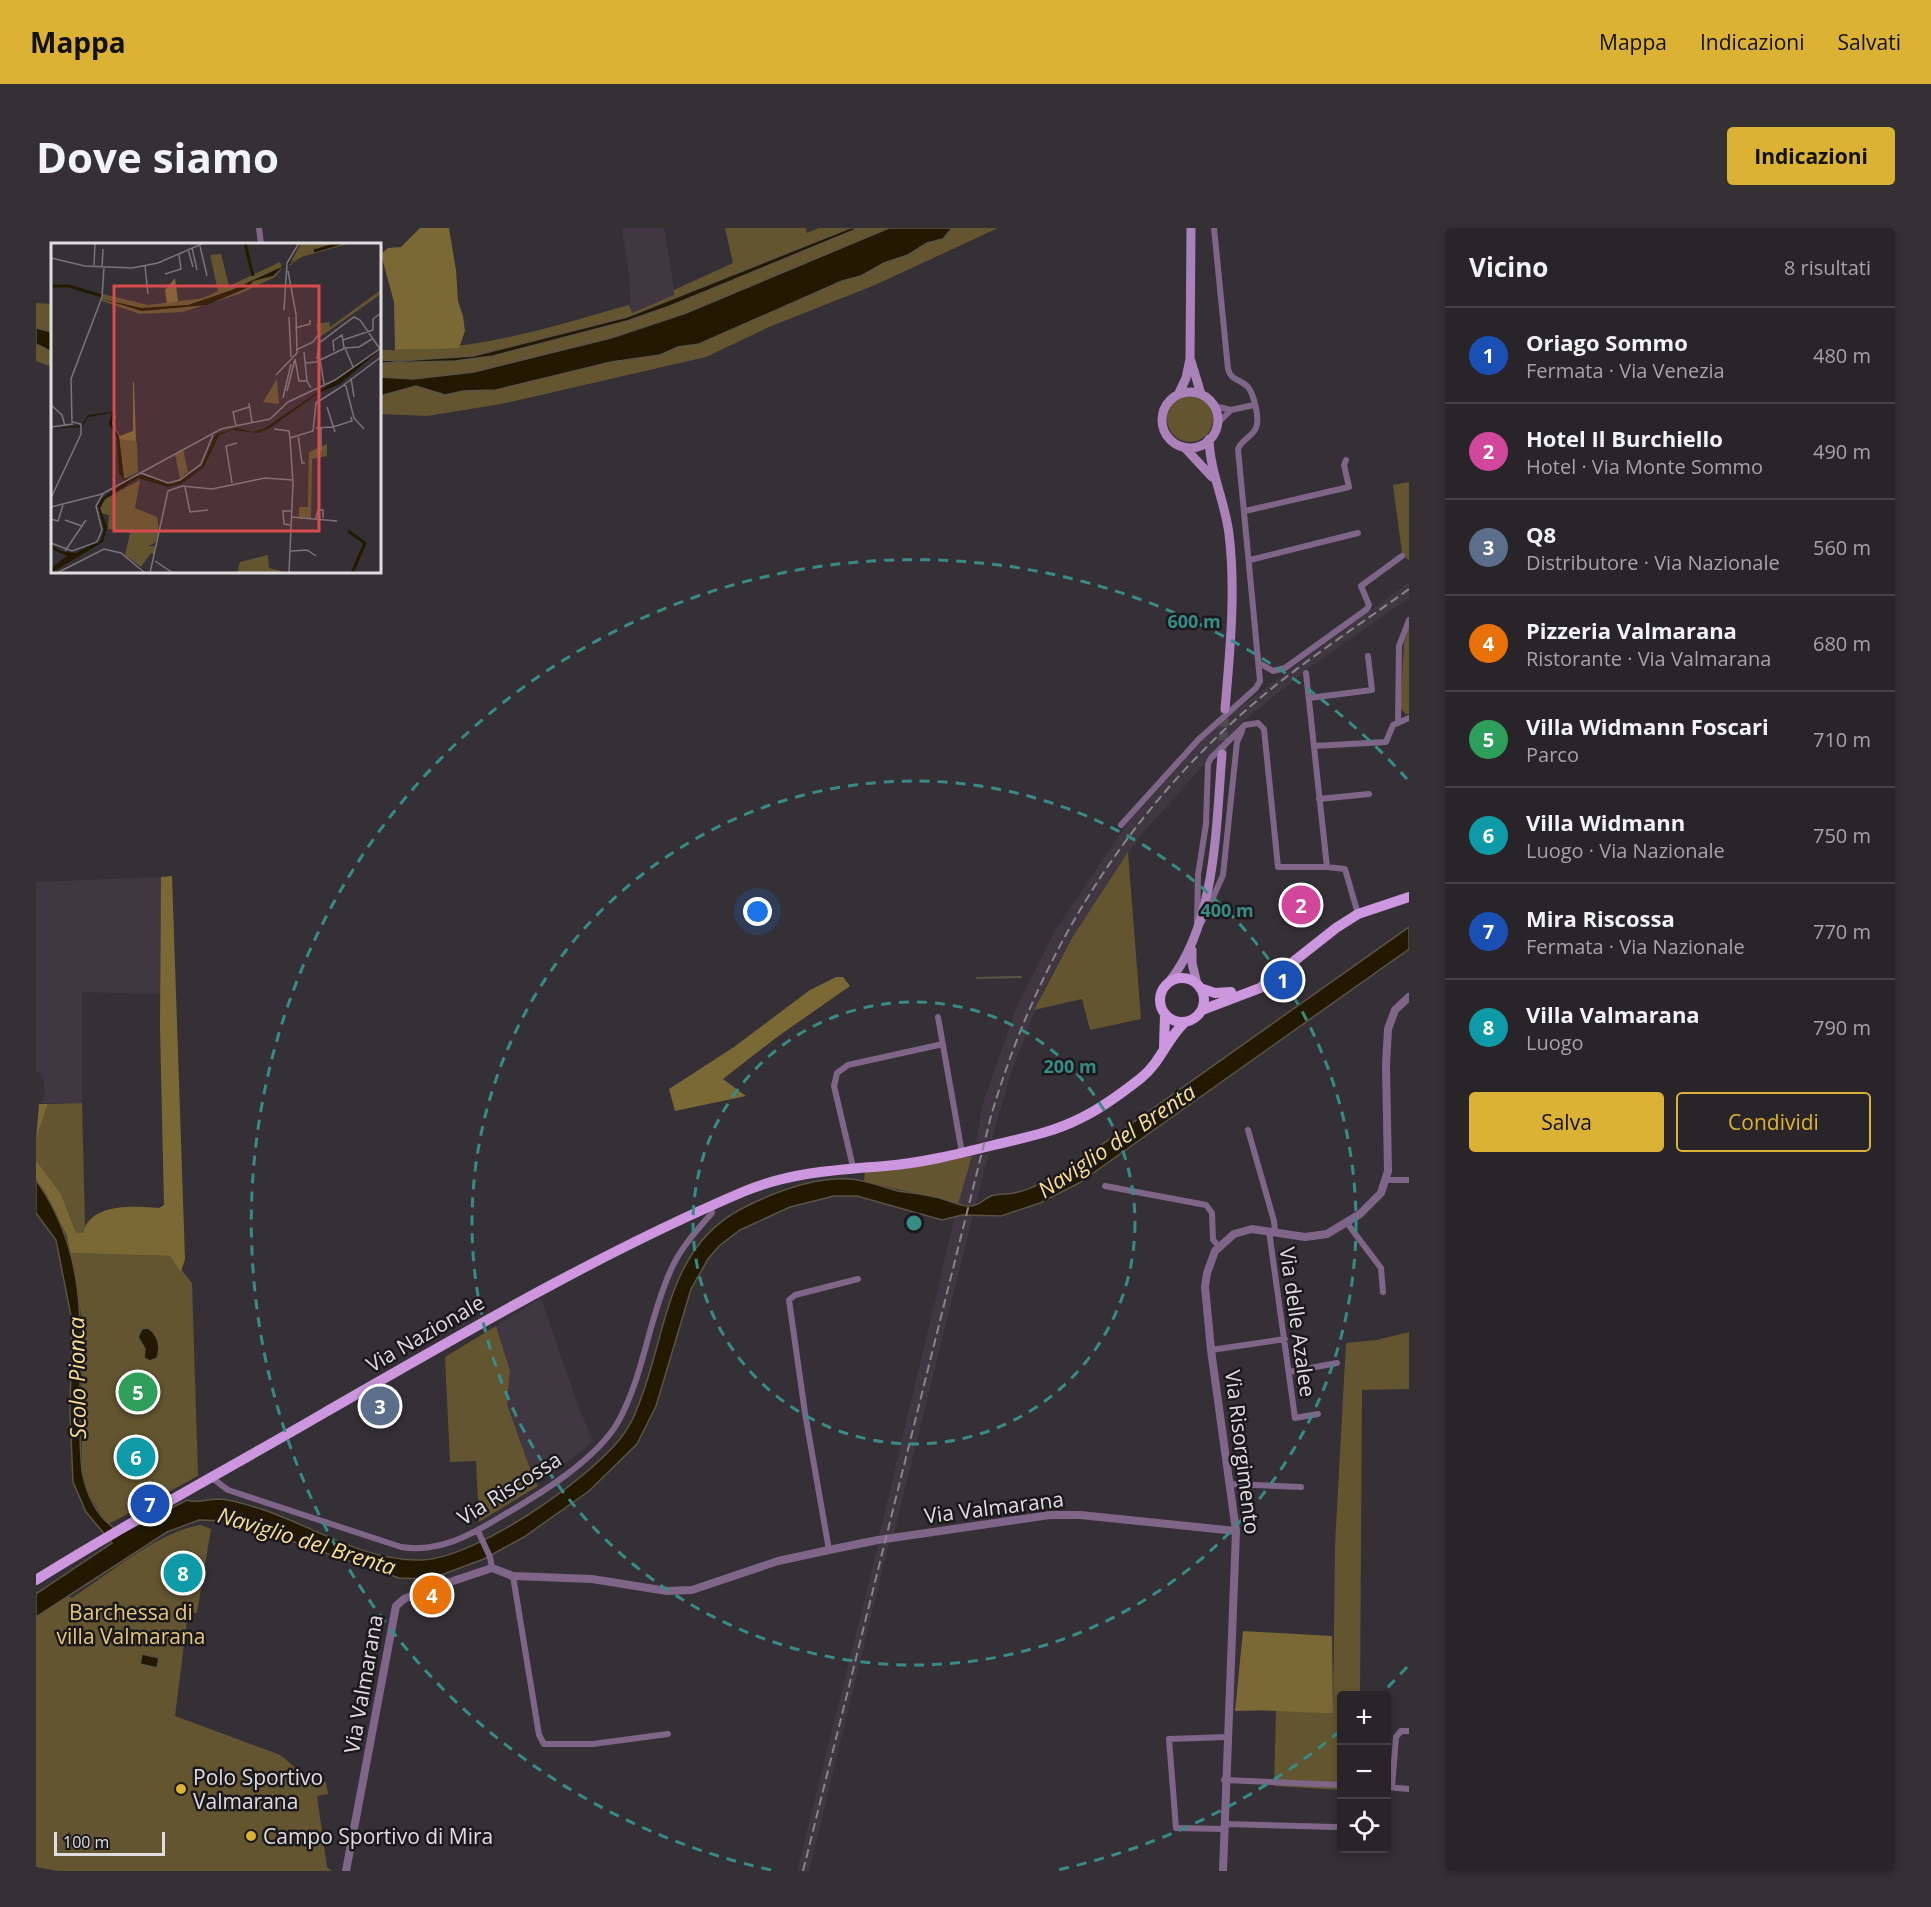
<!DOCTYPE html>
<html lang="it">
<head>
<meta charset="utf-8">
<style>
	:root { --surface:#282428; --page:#343034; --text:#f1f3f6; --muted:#a5a4a8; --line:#444145; --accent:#dbb233 }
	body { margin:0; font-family:"Open Sans",sans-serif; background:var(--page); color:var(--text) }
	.controls { position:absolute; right:18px; bottom:18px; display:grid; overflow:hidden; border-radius:6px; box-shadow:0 3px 9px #0003 }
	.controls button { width:54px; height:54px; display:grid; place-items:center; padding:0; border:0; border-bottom:2px solid var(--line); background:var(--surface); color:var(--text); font:30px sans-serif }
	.scale { position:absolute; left:18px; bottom:15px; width:111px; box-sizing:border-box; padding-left:6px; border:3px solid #e0dde1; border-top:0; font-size:16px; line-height:21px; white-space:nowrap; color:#e0dde1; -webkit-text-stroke:4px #1b191c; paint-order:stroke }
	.you { position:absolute; left:722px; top:684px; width:21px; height:21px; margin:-15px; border:4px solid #fff; border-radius:50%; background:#1a73e8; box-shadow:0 0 0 9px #1a73e833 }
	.badge { display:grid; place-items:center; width:39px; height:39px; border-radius:50%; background:var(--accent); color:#fff; font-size:20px; font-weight:700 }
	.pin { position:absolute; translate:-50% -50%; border:3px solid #fff; box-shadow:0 2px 6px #0006 }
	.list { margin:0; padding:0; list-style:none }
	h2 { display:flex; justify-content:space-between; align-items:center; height:78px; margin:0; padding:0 24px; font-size:26px }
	h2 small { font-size:20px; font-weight:400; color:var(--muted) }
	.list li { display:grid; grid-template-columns:39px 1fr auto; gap:18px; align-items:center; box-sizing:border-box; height:96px; padding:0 24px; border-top:2px solid var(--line) }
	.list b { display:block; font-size:22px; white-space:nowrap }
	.list p { margin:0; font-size:20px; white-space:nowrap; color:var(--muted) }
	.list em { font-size:20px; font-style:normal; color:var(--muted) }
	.actions { display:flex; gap:12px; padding:18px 24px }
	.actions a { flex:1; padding:14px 0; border:2px solid var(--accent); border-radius:6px; text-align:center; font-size:21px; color:var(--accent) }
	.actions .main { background:var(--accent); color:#111 }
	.icon { flex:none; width:33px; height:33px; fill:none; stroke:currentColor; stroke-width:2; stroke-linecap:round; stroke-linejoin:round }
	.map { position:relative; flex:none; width:1373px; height:1643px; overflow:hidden; border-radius:6px }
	header { display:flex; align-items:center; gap:36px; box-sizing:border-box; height:84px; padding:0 30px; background:var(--accent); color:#111 }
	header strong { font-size:28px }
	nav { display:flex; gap:33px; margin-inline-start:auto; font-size:21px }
	.intro { display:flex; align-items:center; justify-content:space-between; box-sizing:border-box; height:144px; padding:0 36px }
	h1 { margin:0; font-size:42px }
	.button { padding:15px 27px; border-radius:6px; background:var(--accent); color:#111; font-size:21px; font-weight:700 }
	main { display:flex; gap:36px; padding:0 36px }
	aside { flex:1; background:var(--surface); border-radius:6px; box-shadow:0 3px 9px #0003 }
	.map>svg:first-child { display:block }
	.built { fill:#403743 }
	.green { fill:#635530 }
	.forest { fill:#7b6935 }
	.water { fill:#221900; stroke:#5b5444; stroke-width:1.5 }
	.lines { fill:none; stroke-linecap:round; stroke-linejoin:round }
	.stream { stroke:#5b5444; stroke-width:2 }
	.secondary-tunnel { stroke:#4f4a50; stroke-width:9; stroke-dasharray:9 4.5; stroke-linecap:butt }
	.minor { stroke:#7f6688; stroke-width:6 }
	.tertiary { stroke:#7f6688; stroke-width:8 }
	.secondary { stroke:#aa82b9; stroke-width:9 }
	.primary { stroke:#cc97df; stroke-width:10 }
	.rail { stroke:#89858a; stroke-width:2; stroke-dasharray:9 4.5; stroke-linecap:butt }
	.ring { fill:none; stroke:#398b85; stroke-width:3; stroke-dasharray:10 8 }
	.poi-dot { fill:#dbb233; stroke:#1b191c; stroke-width:2 }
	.labels { text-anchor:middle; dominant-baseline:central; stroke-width:5; stroke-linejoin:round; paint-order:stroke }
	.street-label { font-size:21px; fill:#e0dde1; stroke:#1b191c }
	.park-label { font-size:21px; fill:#e6c879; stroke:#1b191c }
	.poi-label { font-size:21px; fill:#e0dde1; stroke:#1b191c; text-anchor:start }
	.water-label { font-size:22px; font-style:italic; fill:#fcde8f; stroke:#1b191c }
	.inset-river { fill:none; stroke:#221900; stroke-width:3 }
	.inset-road { fill:none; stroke:#79757a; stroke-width:1.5 }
	.view { fill:#d84c4d; fill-opacity:0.15; stroke:#d84c4d; stroke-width:3 }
	.inset-edge { fill:none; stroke:#e0dde1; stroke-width:3 }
	.centre { fill:#398b85; stroke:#1b191c; stroke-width:3 }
	.ring-label { font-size:18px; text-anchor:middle; font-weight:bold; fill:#398b85; stroke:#1b191c; stroke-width:5; stroke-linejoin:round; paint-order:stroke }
</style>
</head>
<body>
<header>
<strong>Mappa</strong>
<nav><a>Mappa</a><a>Indicazioni</a><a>Salvati</a></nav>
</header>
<div class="intro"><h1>Dove siamo</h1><a class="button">Indicazioni</a></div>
<main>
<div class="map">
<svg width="1373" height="1643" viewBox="0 0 1373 1643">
	<rect width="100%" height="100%" fill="#353036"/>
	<!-- built -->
	<path class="built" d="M586 0H628L639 67 595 85 593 46Z
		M1373 354V370L1273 440 1206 494 1105 607 1036 710 1007 762 975 845 956 911 940 914 947 875 981 778 1020 701 1091 596 1165 513 1197 484Z
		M125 649 124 766 46 764V875H6L9 863 6 847 0 842V654Z
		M953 926 939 978 922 976 936 928Z
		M937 987 858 1305 843 1308 919 988Z
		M505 1070 542 1178 557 1213 515 1248 509 1243 498 1252 471 1176 474 1143 460 1098Z
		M853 1315 773 1643H761L842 1317Z"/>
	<!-- green -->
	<path class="green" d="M689 0H770L771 5 783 0H962L839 57 733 99 670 129 465 176 391 188 344 186V122C438 124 504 102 593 77L596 85 638 67V62L697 35Z
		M0 75 16 76V139L0 133Z
		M1131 191a23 23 0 1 1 46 0a23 23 0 1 1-46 0Z
		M1373 254V333L1366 325 1357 257Z
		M1373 399V486H1370L1364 480 1368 416Z
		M1092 624 1105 791 1054 802 1046 771 998 782 1036 710Z
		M46 875 49 997 47 1005H40L25 966 0 932V911L12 876Z
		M936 928 922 976 828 953 829 943 864 941Z
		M34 1025 134 1028 156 1055 162 1248 71 1297 51 1263 46 1243 45 1085Z
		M460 1098 474 1143 471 1176 498 1252 502 1258 443 1294 440 1233 414 1234 409 1129Z
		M1373 1104V1161L1326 1162 1324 1467 1306 1468 1305 1562 1238 1558 1240 1482 1297 1485 1299 1317 1310 1115 1340 1112Z
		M165 1297 175 1301 161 1385 152 1384 139 1488 242 1526C259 1536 268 1554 290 1554L292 1566 281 1568 291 1639 296 1643H22L0 1639V1389L33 1368 36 1370C69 1348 127 1301 165 1297Z"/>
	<!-- forest -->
	<path class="forest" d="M384 0H413L420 42 422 73 427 88 429 103 423 120 359 122 358 74 345 26 352 20 365 19Z
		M136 648 149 1031 145 1044 134 1028 34 1025 31 1008 11 968 0 952V932L25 966 40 1005H47C54 975 97 978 123 980L128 977 124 799 125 649Z
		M800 749H807L814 758 741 809 687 851 710 868 639 883 633 861 698 819 774 762Z
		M3 876H12L0 911Z
		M1207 1403 1296 1408 1297 1485C1262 1485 1233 1481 1199 1483Z"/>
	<!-- water -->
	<path class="water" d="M814 0H823L634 78 591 93 457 128 419 133 344 135V132L362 133 437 128 591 89Z
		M853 0H916L907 11 891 15 872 27 848 35 825 48 806 53 663 116 642 119 624 127 575 134 460 162 427 163 409 167 380 158 344 168V149L377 151 438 144 575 110 650 85Z
		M0 100 16 104V124L0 116Z
		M1373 699V721L1043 955 1004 975 965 988 926 987 906 992 821 968H798L754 979 704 1002 683 1018 672 1031 655 1061 620 1178 601 1216 553 1263 488 1309 448 1331 394 1351 363 1350 197 1293 163 1292 131 1304 0 1389V1366L76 1315 50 1284 37 1254 34 1186 36 1093 20 1012 0 985V952C66 1045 36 1140 46 1243 51 1269 63 1293 86 1305L151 1272C160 1276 172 1271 183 1271 197 1272 212 1277 225 1281 277 1298 329 1334 386 1332 440 1330 550 1253 584 1211 591 1202 598 1190 602 1178 631 1108 629 1021 705 981 738 964 776 949 814 951 831 952 846 959 862 963 874 965 887 966 899 969 910 971 920 977 931 978 942 979 946 972 955 968 963 965 974 967 982 964 998 960 1012 952 1027 944Z
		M112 1100C123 1108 125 1118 121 1130L114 1133 108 1130 109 1121 102 1109 106 1101Z
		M106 1426 123 1430 121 1440 104 1436Z"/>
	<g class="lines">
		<!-- stream -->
		<path class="stream" d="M941 750 985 749"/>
		<!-- secondary-tunnel -->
		<path class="secondary-tunnel" d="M1186 526 1189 481"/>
		<!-- minor -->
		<path class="minor" d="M223 0 225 16
			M1178 178 1195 182 1218 177
			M1181 196 1195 182
			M1209 283 1313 259 1308 237 1310 232
			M1214 332 1322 305
			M1223 435 1237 443 1249 440 1331 381 1333 377 1325 358 1366 328
			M1270 445 1291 639 1309 641 1322 686
			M1273 470 1336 462 1332 428
			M1362 495 1363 418 1373 392
			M1278 518 1350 514 1357 497 1373 490
			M1283 571 1333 566
			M1085 597 1163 511 1220 460 1224 453 1202 221C1205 212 1216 209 1220 200 1224 190 1218 167 1212 159 1205 151 1195 153 1192 141L1178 0
			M1161 693 1162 647 1170 596 1172 536 1175 530 1209 497 1222 495 1228 501 1242 639H1291
			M1166 694 1187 647 1201 514 1206 503
			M902 789 926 925
			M1212 902 1238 993 1239 1004
			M817 939 798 858 801 845 812 837 907 816
			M1351 952H1373
			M1069 958 1170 977 1176 985 1177 1012 1183 1018
			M1311 995 1345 1040 1347 1064
			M1233 1003 1259 1190 1282 1186
			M1175 1122 1249 1111
			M1253 1144 1301 1135
			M176 1250 192 1262 365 1319C403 1325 435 1307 466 1288 504 1266 560 1232 582 1194 608 1147 612 1093 634 1044 643 1022 660 1003 676 985L675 979
			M1196 1256 1265 1259
			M442 1303 454 1329 456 1340
			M793 1322 769 1185 753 1072 759 1067 822 1051
			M477 1348 503 1507 508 1516H557L632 1506
			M1188 1552 1306 1557
			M1350 1559 1373 1561
			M1356 1559 1360 1509 1365 1503H1373
			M1188 1596 1300 1599
			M1188 1601 1140 1600 1133 1511 1190 1509"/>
		<!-- tertiary -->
		<path class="tertiary" d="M310 1643 360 1378 368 1371 393 1361 456 1340 477 1348 556 1351 631 1363 656 1362 742 1333 793 1322 842 1312 1014 1287H1044L1200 1303
			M1187 1643 1200 1303 1175 1122 1169 1059 1171 1045 1179 1023 1198 1006 1216 1001 1269 1009 1291 1006 1324 986 1345 965 1352 943 1350 837 1352 801 1359 782 1373 769"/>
		<!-- secondary -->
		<path class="secondary" d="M1155 133 1165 166
			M1126 192a28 28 0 1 1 56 0a28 28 0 1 1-56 0Z
			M1143 165 1150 150 1154 131 1155 0
			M1173 211C1174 245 1189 273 1193 306 1200 363 1194 423 1189 481
			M1148 219 1176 249
			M1156 722V735L1161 756
			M1133 754C1180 696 1180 598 1186 526"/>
		<!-- primary -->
		<path class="primary" d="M1124 772a22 22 0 1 1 44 0a22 22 0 1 1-44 0Z
			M1164 760 1179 765 1195 764
			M1166 782 1224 760 1300 700 1322 686 1373 669
			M1128 819 1129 787
			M0 1352C94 1293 192 1241 288 1185 426 1106 563 1025 709 963 756 944 800 942 849 938 886 935 922 926 958 917 988 910 1018 904 1045 890 1066 880 1086 865 1105 850 1124 835 1131 811 1148 795"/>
		<!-- rail -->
		<path class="rail" d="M767 1643 955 888C1000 735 1081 599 1199 492 1252 443 1315 403 1373 361"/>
	</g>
	<!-- distance rings -->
	<g class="ring">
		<circle cx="878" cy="995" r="221"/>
		<circle cx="878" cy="995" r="442"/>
		<path d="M1371 1439A663 663 0 0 1 1347 1464M1304 1503A663 663 0 0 1 1021 1642M735 1642A663 663 0 1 1 1371 551"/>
	</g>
	<!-- markers -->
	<g class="poi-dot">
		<circle cx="145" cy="1561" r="6"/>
		<circle cx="215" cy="1608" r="6"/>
	</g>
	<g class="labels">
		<!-- street labels -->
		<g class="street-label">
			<text transform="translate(1262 1094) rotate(82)">Via delle Azalee</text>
			<text transform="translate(389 1105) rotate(-30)">Via Nazionale</text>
			<text transform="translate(1207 1224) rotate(83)">Via Risorgimento</text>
			<text transform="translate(473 1260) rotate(-32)">Via Riscossa</text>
			<text transform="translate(958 1279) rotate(-7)">Via Valmarana</text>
			<text transform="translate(327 1456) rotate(-80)">Via Valmarana</text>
		</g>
		<!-- park labels -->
		<g class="park-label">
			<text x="95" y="1384">Barchessa di<tspan x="95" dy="24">villa Valmarana</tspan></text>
		</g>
		<!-- poi labels -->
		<g class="poi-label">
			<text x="157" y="1549">Polo Sportivo<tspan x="157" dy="24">Valmarana</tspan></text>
			<text x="227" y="1608">Campo Sportivo di Mira</text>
		</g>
		<!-- water labels -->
		<g class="water-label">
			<text transform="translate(1080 912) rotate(-34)">Naviglio del Brenta</text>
			<text transform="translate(40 1150) rotate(-91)">Scolo Pionca</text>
			<text transform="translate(271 1312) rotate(17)">Naviglio del Brenta</text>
		</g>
	</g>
	<!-- overview -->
	<g transform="translate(15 15)">
		<rect width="330" height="330" fill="#353036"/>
		<path d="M250 0H300L251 14 238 23ZM170 11 178 43 229 19 231 25 224 34 188 51 132 69 89 71 51 58 52 51 97 62 152 55 167 48 159 12ZM330 47V51L269 94 267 91 265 81 278 79 279 84ZM226 136 228 161 212 159 218 149ZM68 196H83L86 200 87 229 73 236ZM276 201V213L261 216 260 276 248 275V264H257L258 209ZM132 206 137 229 129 236 124 211ZM89 237 84 265 106 274 108 289 104 300 97 303H104V312L100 310 90 324 74 312 79 290 57 286 58 272 50 270 49 265 54 256ZM217 312 218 325 237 330H186L189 319Z" fill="#635530"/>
		<path d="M124 35 127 58 116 61 114 47ZM82 139H83L85 198 68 196 61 181 63 173H65L62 181 69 193 82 188Z" fill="#7b6935"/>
		<path d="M265 8 230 25 222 33 202 38 198 44 156 62 91 68 51 56 90 65 137 62 181 47ZM330 106 289 141 269 149 219 185 207 190 182 187 168 192 153 224 130 241 117 244 87 235 54 256 49 265 56 284 52 299 0 330V325L16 313 3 307 0 302 10 308 25 310 50 297 53 287 47 262 50 256 74 239 68 230 66 194 58 181 61 170 37 174 31 184 0 186 31 182 37 172 62 169 61 181 68 193 73 236 91 232 122 241 150 224 165 191 186 185 202 189 214 185Z" fill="#221900"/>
		<path class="inset-river" d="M194 0 202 33M263 8 290 0M0 43H18L51 53M297 288 314 300 301 330"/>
		<path class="inset-road" d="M149 3 156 33M141 5 146 27M137 6 142 24M0 15 34 23 81 25 107 20 153 0M43 22 44 0M94 23 97 51M51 24 52 6M114 31 130 26 128 12M233 67 236 20 248 0M238 74 240 114M244 85 259 81V77M292 97 322 87V76L330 70M294 105 302 124M245 107 262 99 267 92M283 108 282 98 291 92 293 105M253 109 256 138 260 145M244 116 248 138H256M266 116 268 100 303 74 309 77 329 106M269 116 273 141M254 120 265 119 294 105 308 104 321 96M225 132 246 110 245 71 237 28M300 135 303 154M294 140 303 175 313 186M286 147 330 114M236 148 244 116M232 155 240 121M198 160 201 179M0 162 11 172 14 183M276 164 284 189M185 183 182 169 198 164M0 184 22 181M265 185 282 184 301 178 300 174M223 186 238 188 239 195M247 192 251 220H254M239 195 262 188 265 160 287 146M270 208V185M90 230 117 240 129 237 150 221 162 192M181 240 175 203 186 200M134 244 139 269 157 267M0 255 30 191V181L21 179 20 136 51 54 53 24M0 264 51 251 170 186 219 176 237 159 284 137 330 105M240 274 286 278M265 275 267 267H272V275M0 276 7 278 12 262M14 277 31 283M239 282 233 281 232 268H241M0 300 21 308 46 299 51 287 45 263 52 251M14 308 35 277M240 308 256 307 265 313M104 318 122 330M6 330 53 306 70 310 94 330M99 330 117 248 131 243 161 246 214 235 242 237M238 330 242 240 239 195"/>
		<path class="view" d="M63 43H268V288H63Z"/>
		<rect width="330" height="330" class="inset-edge"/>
	</g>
	<circle cx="878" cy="995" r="9" class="centre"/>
	<g class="ring-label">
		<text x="1158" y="400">600 m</text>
		<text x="1191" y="689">400 m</text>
		<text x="1034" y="845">200 m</text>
	</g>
</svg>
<div class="controls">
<button>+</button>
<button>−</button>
<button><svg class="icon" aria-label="locate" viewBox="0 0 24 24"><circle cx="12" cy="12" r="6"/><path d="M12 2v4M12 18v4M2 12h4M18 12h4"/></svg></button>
</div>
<div class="scale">100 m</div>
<div class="you"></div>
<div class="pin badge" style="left:1247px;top:752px;background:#1a4fb4">1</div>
<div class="pin badge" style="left:1265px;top:677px;background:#d1479c">2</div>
<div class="pin badge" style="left:344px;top:1178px;background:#5c6f8a">3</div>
<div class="pin badge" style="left:396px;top:1367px;background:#e8710a">4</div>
<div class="pin badge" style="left:102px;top:1164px;background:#2e9e5b">5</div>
<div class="pin badge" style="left:100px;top:1229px;background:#0f9aa8">6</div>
<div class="pin badge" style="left:114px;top:1276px;background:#1a4fb4">7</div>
<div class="pin badge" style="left:147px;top:1345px;background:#0f9aa8">8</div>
</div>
<aside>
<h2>Vicino<small>8 risultati</small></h2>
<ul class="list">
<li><span class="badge" style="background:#1a4fb4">1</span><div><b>Oriago Sommo</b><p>Fermata · Via Venezia</p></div><em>480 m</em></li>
<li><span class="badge" style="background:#d1479c">2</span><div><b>Hotel Il Burchiello</b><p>Hotel · Via Monte Sommo</p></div><em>490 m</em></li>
<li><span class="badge" style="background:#5c6f8a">3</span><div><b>Q8</b><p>Distributore · Via Nazionale</p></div><em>560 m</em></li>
<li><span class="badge" style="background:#e8710a">4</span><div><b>Pizzeria Valmarana</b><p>Ristorante · Via Valmarana</p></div><em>680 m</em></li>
<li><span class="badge" style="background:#2e9e5b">5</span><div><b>Villa Widmann Foscari</b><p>Parco</p></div><em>710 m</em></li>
<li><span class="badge" style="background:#0f9aa8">6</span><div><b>Villa Widmann</b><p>Luogo · Via Nazionale</p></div><em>750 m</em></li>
<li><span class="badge" style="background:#1a4fb4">7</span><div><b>Mira Riscossa</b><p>Fermata · Via Nazionale</p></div><em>770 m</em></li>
<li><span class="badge" style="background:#0f9aa8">8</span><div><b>Villa Valmarana</b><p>Luogo</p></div><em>790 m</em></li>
</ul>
<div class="actions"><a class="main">Salva</a><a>Condividi</a></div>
</aside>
</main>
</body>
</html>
